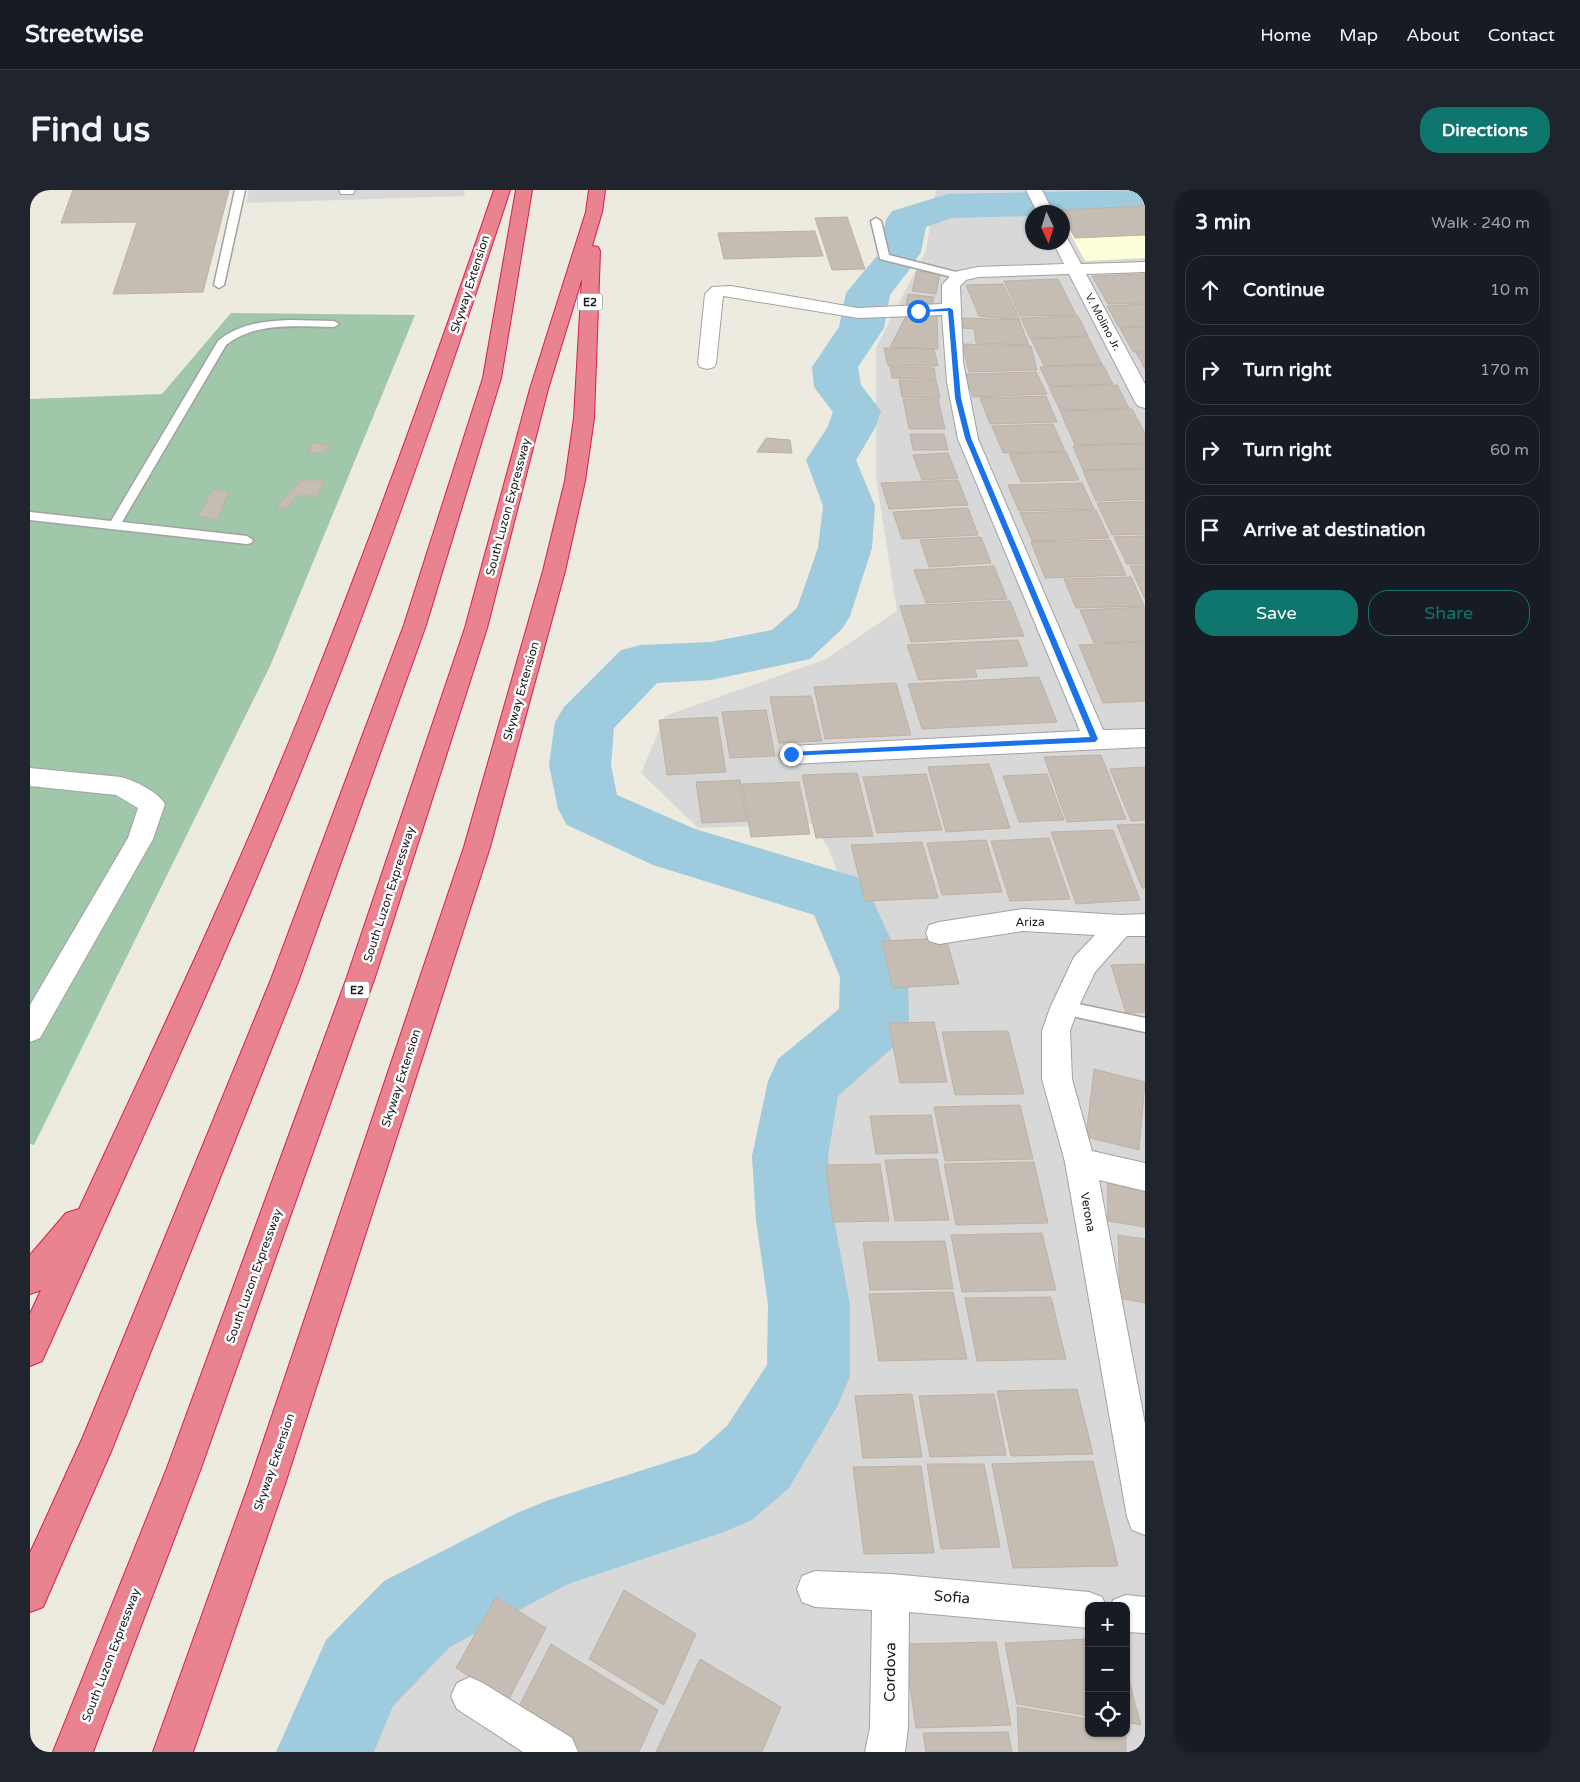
<!DOCTYPE html>
<html lang="en">
<head>
<meta charset="utf-8">
<style>
	:root { --surface:#171b24; --page:#20242c; --text:#f1f3f6; --muted:#9ea1a6; --line:#363941; --accent:#0f766e }
	body { margin:0; font-family:"Varela Round",sans-serif; background:var(--page); color:var(--text) }
	.controls { position:absolute; right:15px; bottom:15px; display:grid; overflow:hidden; border-radius:10px; box-shadow:0 1px 4px #0004 }
	.controls button { width:45px; height:45px; display:grid; place-items:center; padding:0; border:0; border-bottom:1px solid var(--line); background:var(--surface); color:var(--text); font:25px sans-serif }
	.compass { position:absolute; left:995px; top:15px; width:45px; height:45px; border-radius:50%; background:var(--surface); box-shadow:0 1px 4px #0004; rotate:176deg }
	.stop { position:absolute; width:15px; height:15px; margin:-11px; border:4px solid #1a73e8; border-radius:50%; background:#fff }
	.stop.end { background:#1a73e8; border-color:#fff; box-shadow:0 1px 5px #0008 }
	.list { margin:0; padding:0; list-style:none }
	h2 { display:flex; justify-content:space-between; align-items:center; height:65px; margin:0; padding:0 20px; font-size:21px }
	h2 small { font-size:16px; font-weight:400; color:var(--muted) }
	.list li { display:grid; grid-template-columns:32px 1fr auto; gap:15px; align-items:center; box-sizing:border-box; height:70px; margin:0 10px 10px; padding:0 10px; border:1px solid var(--line); border-radius:20px }
	.list b { display:block; font-size:19px; white-space:nowrap }
	.list em { font-size:16px; font-style:normal; color:var(--muted) }
	.actions { display:flex; gap:10px; padding:15px 20px }
	.actions a { flex:1; padding:11px 0; border:1px solid var(--accent); border-radius:20px; text-align:center; font-size:18px; color:var(--accent) }
	.actions .main { background:var(--accent); color:#fff }
	.icon { flex:none; width:28px; height:28px; fill:none; stroke:currentColor; stroke-width:2; stroke-linecap:round; stroke-linejoin:round }
	.map { position:relative; flex:none; width:1115px; height:1562px; overflow:hidden; border-radius:20px }
	header { display:flex; align-items:center; gap:30px; box-sizing:border-box; height:70px; padding:0 25px; background:var(--surface); border-bottom:1px solid var(--line) }
	header strong { font-size:24px }
	nav { display:flex; gap:28px; margin-inline-start:auto; font-size:18px }
	.intro { display:flex; align-items:center; justify-content:space-between; box-sizing:border-box; height:120px; padding:0 30px }
	h1 { margin:0; font-size:35px }
	.button { padding:12px 22px; border-radius:20px; background:var(--accent); color:#fff; font-size:18px; font-weight:700 }
	main { display:flex; gap:30px; padding:0 30px }
	aside { flex:1; background:var(--surface); border-radius:20px; box-shadow:0 1px 4px #0004 }
	.map>svg:first-child { display:block }
	.residential { fill:#d9d8d8; fill-rule:evenodd }
	.education { fill:#fcffd7 }
	.cemetery { fill:#a0c7a9 }
	.lines { fill:none; stroke-linecap:round; stroke-linejoin:round }
	.river { fill:#9ecbdd; fill-rule:evenodd }
	.building { fill:#c5bcb3; stroke:#bfb1a2 }
	.service-casing { stroke:#a2a2a2; stroke-width:3 }
	.minor-casing { stroke:#a2a2a2; stroke-width:2 }
	.motorway-casing { stroke:#db1d51; stroke-width:2 }
	.service { fill:#fff; fill-rule:evenodd }
	.minor { fill:#fff; fill-rule:evenodd }
	.motorway { fill:#e9838f; fill-rule:evenodd }
	.route { fill:#1a73e8 }
	.labels { text-anchor:middle; dominant-baseline:central; stroke-width:5; stroke-linejoin:round; paint-order:stroke }
	.shield { fill:#fff; stroke:#5f5f5f; stroke-width:1 }
	.shield-label { font-size:11px; font-weight:bold; fill:#1b1b1b }
	.far-street-label { font-size:11px; fill:#1b1b1b; stroke:#fff }
	.street-label { font-size:12px; fill:#1b1b1b; stroke:#fff }
	.near-street-label { font-size:15px; fill:#1b1b1b; stroke:#fff }
</style>
</head>
<body>
<header>
<strong>Streetwise</strong>
<nav><a>Home</a><a>Map</a><a>About</a><a>Contact</a></nav>
</header>
<div class="intro"><h1>Find us</h1><a class="button">Directions</a></div>
<main>
<div class="map">
<svg width="1115" height="1562" viewBox="0 0 1115 1562">
	<rect width="100%" height="100%" fill="#edeae0"/>
	<!-- residential -->
	<path class="residential" d="M219 0H434L435 6 216 13Z
		M906 0H1115V1562H329L349 1502 413 1437 548 1373 712 1321 794 1238 809 1135 795 1049 784 948 817 887 865 829 798 657 782 634 668 638 611 583 635 526 796 469 867 421 846 288V158L896 60ZM1002 22H1032V52H1002ZM1059 1416H1096V1543H1059Z"/>
	<!-- education -->
	<path class="education" d="M1115 22V68L1055 71 1033 30 1032 24Z"/>
	<!-- cemetery -->
	<path class="cemetery" d="M201 123 385 125 241 474 4 955 0 954V209L132 204Z"/>
	<g class="lines">
		<!-- river -->
		<path class="river" d="M1115 0V24L1032 26V22H1002V26L922 28 896 37 891 62 885 71 880 72 882 76 860 105 854 138 828 177 831 195 851 221 845 238 826 270 845 316 842 358 820 426 812 439 780 469 681 490 627 493 584 538 581 575 587 605 665 639 833 689 878 787 879 831 869 852 808 906 798 966 804 1030 820 1114V1186L808 1215 759 1298 722 1330 691 1343 538 1394 420 1457 363 1516 344 1562H246L296 1450 354 1391 487 1323 519 1310 666 1263 697 1236 737 1175 738 1114 726 1030 722 966 738 891 748 869 809 819 810 787 784 725 623 675 537 635 528 619 519 575 525 532 534 517 591 460 611 455 681 452 742 440 767 418 788 358 793 316 776 270 797 238 803 222 784 197 782 177 809 137 816 103 846 67 851 66 849 62 856 30 862 21 918 4Z"/>
	</g>
	<!-- building -->
	<path class="building" d="M43 0H199L173 102 83 104 107 32 31 33Z
		M1115 16V45L1045 48 1032 26V22L1029 20Z
		M817 27 835 79 802 80 785 28Z
		M785 41 793 66 694 69 688 43Z
		M887 81 910 84 906 104 882 101Z
		M1115 84V113L1078 114 1062 86Z
		M1028 89 1046 125 990 126 974 91Z
		M973 94 990 130 949 126 936 95Z
		M878 104 904 107 902 117 876 114Z
		M1115 114V136L1089 137 1077 116Z
		M878 122 907 124 908 159 860 157Z
		M1048 126 1058 146 1000 148 991 128Z
		M932 128 989 130 999 155 946 153 944 139 933 138Z
		M1115 137V162H1103L1090 138Z
		M1058 147 1072 174 1014 176 1001 149Z
		M932 154 1001 156 1007 180 939 182Z
		M854 158 904 159 908 176H858Z
		M1106 163H1115V179Z
		M1073 175 1083 194 1019 196 1010 177Z
		M860 177 904 178 906 189 862 188Z
		M1006 182 1017 204 943 207 934 184Z
		M869 190H906L910 208 872 207Z
		M1087 195 1099 218 1030 220 1019 197Z
		M1016 206 1027 232 960 234 950 208Z
		M873 209H908L915 239H879Z
		M1102 219 1115 243V253L1045 255 1030 221Z
		M1023 234 1035 261 973 263 962 236Z
		M880 244H914L918 260H883Z
		M736 248 760 250 762 263 727 262Z
		M283 252 300 256 293 263H278Z
		M1115 254V278L1053 280 1043 256Z
		M1036 262 1049 290 991 292 979 264Z
		M918 263 928 288 892 290 883 265Z
		M1115 279V309L1066 311 1053 281Z
		M271 290H294L287 306H267L258 318H245Z
		M928 290 938 315 859 319 851 293Z
		M1052 293 1064 319 989 321 978 295Z
		M183 299 199 302 187 330 168 326Z
		M1115 311V344L1082 345 1067 313Z
		M938 318 948 345 872 349 863 322Z
		M1066 320 1079 348 1002 351 990 323Z
		M1115 346V374H1097L1084 347Z
		M951 347 961 373 899 377 890 350Z
		M1080 350 1096 385 1015 388 1001 352Z
		M964 376 977 409 896 413 884 380Z
		M1100 376H1115V409Z
		M1101 387 1114 416 1046 418 1034 389Z
		M980 411 994 446 881 452 870 416Z
		M1115 417V451L1064 453 1050 420Z
		M988 450 998 476 945 479 947 487 889 490 877 455Z
		M1115 452V511L1073 513 1049 455Z
		M1009 487 1027 532 892 539 878 494Z
		M866 493 881 545 795 549 784 497Z
		M781 506 792 551 749 553 740 507Z
		M736 520 745 566 700 568 692 522Z
		M687 527 696 582 637 585 629 530Z
		M1071 565 1096 629 1037 632 1014 567Z
		M959 574 980 638 916 642 898 577Z
		M1115 577V630L1101 631 1080 579Z
		M827 583 843 646 786 648 772 585Z
		M896 584 912 640 847 643 833 587Z
		M1017 584 1034 630 989 632 973 586Z
		M710 590 717 631 672 633 666 592Z
		M769 592 780 644 721 647 712 594Z
		M1115 634V698H1112L1087 635Z
		M1083 640 1110 710 1046 714 1021 642Z
		M1019 648 1040 709 980 711 961 651Z
		M956 650 972 702 912 705 897 653Z
		M892 652 908 708 835 711 821 655Z
		M916 748 929 794 863 798 852 751Z
		M1115 774V822L1096 823 1081 775Z
		M904 832 917 892 870 893 859 833Z
		M978 841 994 904 925 905 912 842Z
		M1064 879 1115 892 1109 960 1056 947Z
		M990 915 1003 969 915 971 904 917Z
		M901 925 908 963 846 964 840 926Z
		M907 969 919 1030 865 1031 855 970Z
		M1004 972 1018 1033 926 1035 914 974Z
		M850 974 859 1031 803 1032 796 975Z
		M1077 987 1115 994V1037L1078 1031Z
		M1012 1043 1026 1100 932 1102 921 1045Z
		M1088 1045 1115 1049V1113L1090 1108Z
		M915 1051 923 1099 840 1100 833 1052Z
		M923 1102 937 1169 849 1171 839 1104Z
		M1021 1107 1036 1169 947 1171 935 1108Z
		M1047 1199 1063 1264 981 1266 967 1201Z
		M882 1204 892 1267 833 1268 825 1206Z
		M964 1204 976 1265 900 1267 889 1206Z
		M1063 1271 1088 1376 983 1378 962 1274Z
		M897 1274H954L970 1357 911 1359Z
		M891 1276 904 1363 834 1364 823 1277Z
		M594 1400 666 1444 634 1515 559 1469Z
		M466 1407 516 1438 478 1511 426 1478Z
		M1059 1449V1526L987 1514 975 1453Z
		M966 1452 981 1535 886 1538 874 1454Z
		M521 1454 628 1520 609 1562H549L486 1522Z
		M670 1469 751 1517 732 1562H626Z
		M1096 1475 1103 1506 1111 1535 1096 1532Z
		M987 1517 1059 1529V1543H1096V1562H989Z
		M978 1542 982 1562H896L893 1543Z"/>
	<g class="lines">
		<!-- service casing -->
		<g class="service-casing">
			<path id="service" d="M205 0H215L194 95 189 98 184 95Z
				M846 28 851 31 859 65 934 84 935 86 930 89 850 69 841 31Z
				M260 130 304 131 309 134 304 137C267 137 227 131 196 155L92 332 217 346 223 350 221 353 217 354 0 330V322L81 331 188 151C209 134 234 131 260 130Z
				M1034 811 1115 828V842L1028 823 1026 818 1028 813Z"/>
		</g>
		<!-- minor casing -->
		<g class="minor-casing">
			<path id="minor" d="M309 0H325L323 4H311Z
				M996 0H1012L1023 22H1007Z
				M1032 47 1037 48 1051 74 1115 72V82L1056 84 1115 194V218L1108 216 1105 212 1039 84 948 87 936 90 930 96 933 172 948 249 1073 540 1115 539V557L761 574 752 571 749 565 752 559 761 556 1050 541 928 249 917 192 912 125 828 128 693 106 686 173 684 177 677 179 670 177 668 173 675 104 682 97 701 96 828 118 912 114V95L924 82 948 77 1034 74 1023 52H1032Z
				M0 578 91 587C105 591 127 601 135 614L123 649 10 848 0 852V815L98 648 108 618 86 605 0 596Z
				M993 719 1090 725 1115 724V746H1097L1065 782 1048 818 1040 841 1042 889 1062 961 1115 973V1001L1069 990 1115 1234V1345L1102 1340 1097 1327 1035 972 1012 889V841L1020 818 1044 767 1065 745 993 741 909 754 899 751 896 743 899 735 909 732Z
				M785 1381 861 1384 1059 1402 1072 1407 1076 1416H1059V1438L879 1422 878 1538 875 1562H835L840 1538 842 1420 785 1417 772 1412 767 1399 772 1386Z
				M1096 1405 1115 1407V1443L1096 1442V1416H1081L1083 1410Z
				M440 1487 453 1493 542 1548 548 1562H493L427 1519 421 1506 427 1493Z"/>
		</g>
		<!-- motorway casing -->
		<g class="motorway-casing">
			<path id="motorway" d="M464 0H480C426 165 370 329 307 491 217 721 113 946 12 1171L0 1176V1124L11 1100 0 1104V1065L36 1023 49 1019C130 844 214 669 285 488 349 327 408 164 464 0Z
				M486 0H502L471 188 396 435 268 792 82 1259 13 1417 0 1422V1363L53 1247 240 792 374 435 453 188Z
				M559 0H575L572 22 562 56 568 57 570 61 564 228 555 291 535 381 460 657 255 1294 163 1562H123L219 1294 434 657 513 381 535 291 544 228 552 88 518 199 457 438 345 787 171 1278 63 1562H23L137 1278 317 787 435 438 500 199 556 22Z"/>
		</g>
		<!-- service -->
		<use href="#service" class="service"/>
		<!-- minor -->
		<use href="#minor" class="minor"/>
		<!-- motorway -->
		<use href="#motorway" class="motorway"/>
	</g>
	<!-- route -->
	<path class="route" d="M920 118 923 120 931 208 941 248 1068 549 1065 552 758 566V563L761 562 1060 547 935 248 925 208 918 121 888 122 885 121Z"/>
	<g class="labels">
		<!-- shield labels -->
		<g class="shield">
			<rect x="547.5" y="103.5" width="25" height="17" rx="4"/>
			<rect x="314.5" y="791.5" width="25" height="17" rx="4"/>
		</g>
		<g class="shield-label">
			<text x="560" y="112">E2</text>
			<text x="327" y="800">E2</text>
		</g>
		<!-- far-street labels -->
		<g class="far-street-label">
			<text transform="translate(1073 132) rotate(62)">V. Molino Jr.</text>
		</g>
		<!-- street labels -->
		<g class="street-label">
			<text transform="translate(440 94) rotate(-72)">Skyway Extension</text>
			<text transform="translate(478 317) rotate(-75)">South Luzon Expressway</text>
			<text transform="translate(491 501) rotate(-74)">Skyway Extension</text>
			<text transform="translate(359 704) rotate(-72)">South Luzon Expressway</text>
			<text transform="translate(1000 732) rotate(-1)">Ariza</text>
			<text transform="translate(371 888) rotate(-72)">Skyway Extension</text>
			<text transform="translate(1058 1022) rotate(80)">Verona</text>
			<text transform="translate(224 1086) rotate(-70)">South Luzon Expressway</text>
			<text transform="translate(244 1272) rotate(-71)">Skyway Extension</text>
			<text transform="translate(81 1465) rotate(-69)">South Luzon Expressway</text>
		</g>
		<!-- near-street labels -->
		<g class="near-street-label">
			<text transform="translate(922 1407) rotate(5)">Sofia</text>
			<text transform="translate(860 1482) rotate(-89)">Cordova</text>
		</g>
	</g>
</svg>
<div class="controls">
<button>+</button>
<button>−</button>
<button><svg class="icon" aria-label="locate" viewBox="0 0 24 24"><circle cx="12" cy="12" r="6"/><path d="M12 2v4M12 18v4M2 12h4M18 12h4"/></svg></button>
</div>
<svg class="compass" viewBox="-18 -18 36 36"><path d="M0-13l5 13h-10z" fill="#e53935"/><path d="M0 13l5-13h-10z" fill="#9ea1a6"/></svg>
<div class="stop" style="left:888px;top:121px"></div>
<div class="stop end" style="left:761px;top:564px"></div>
</div>
<aside>
<h2>3 min<small>Walk · 240 m</small></h2>
<ul class="list">
<li><svg class="icon" aria-label="ahead" viewBox="0 0 24 24"><path d="M12 20V5M6 11l6-6 6 6"/></svg><div><b>Continue</b></div><em>10 m</em></li>
<li><svg class="icon" aria-label="right" viewBox="0 0 24 24"><path d="M7 20v-9h11M14 6l5 5-5 5"/></svg><div><b>Turn right</b></div><em>170 m</em></li>
<li><svg class="icon" aria-label="right" viewBox="0 0 24 24"><path d="M7 20v-9h11M14 6l5 5-5 5"/></svg><div><b>Turn right</b></div><em>60 m</em></li>
<li><svg class="icon" aria-label="arrive" viewBox="0 0 24 24"><path d="M6 21V4h12l-3 4 3 4H6"/></svg><div><b>Arrive at destination</b></div></li>
</ul>
<div class="actions"><a class="main">Save</a><a>Share</a></div>
</aside>
</main>
</body>
</html>
